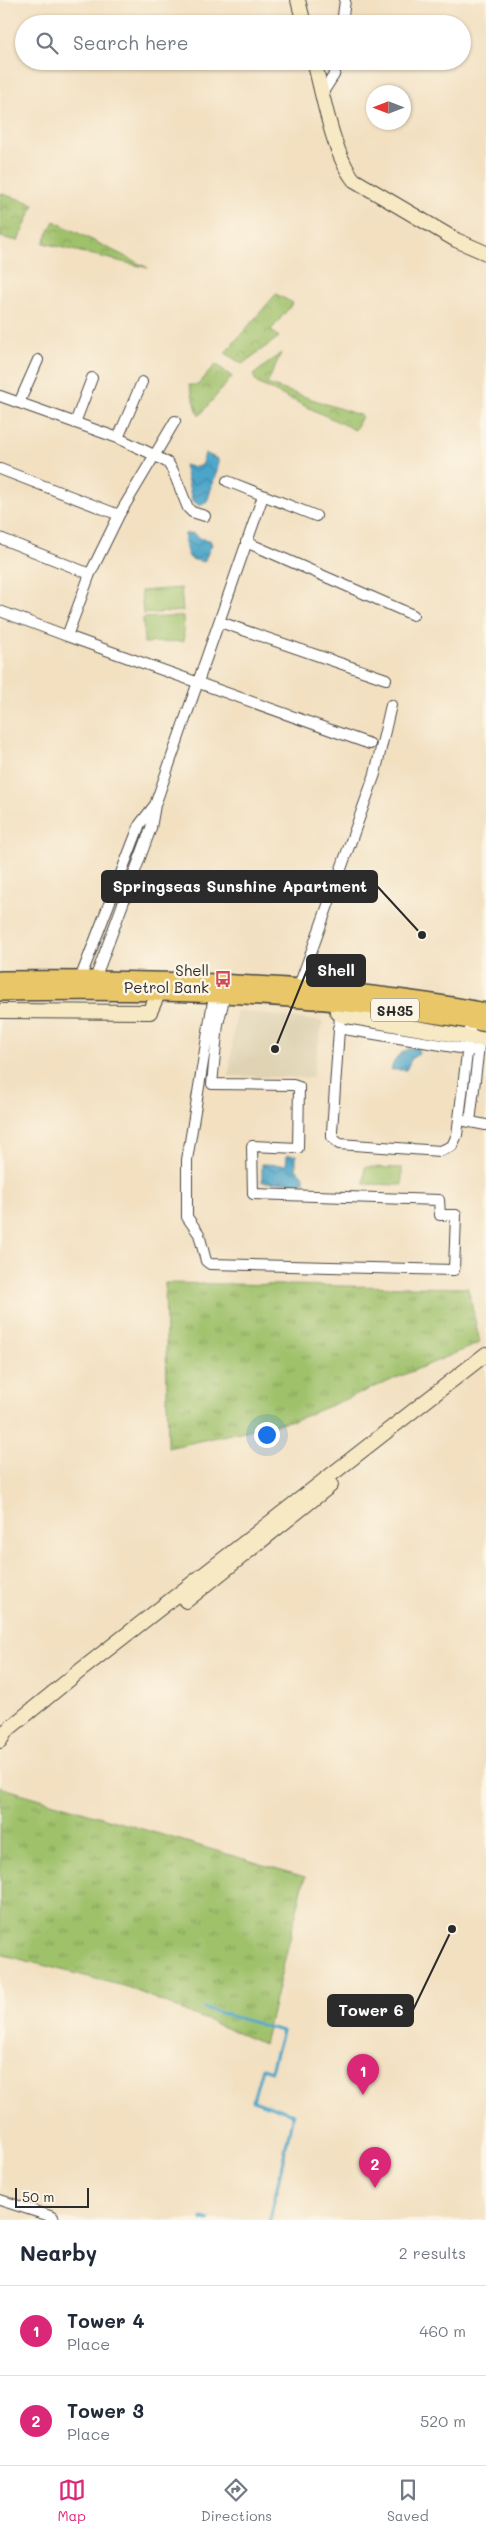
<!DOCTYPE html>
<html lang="en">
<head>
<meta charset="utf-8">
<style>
	:root { --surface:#fff; --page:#f6f6f7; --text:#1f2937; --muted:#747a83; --line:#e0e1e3; --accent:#db2777 }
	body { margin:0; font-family:Mali,sans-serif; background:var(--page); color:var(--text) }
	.compass { position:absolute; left:366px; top:85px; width:45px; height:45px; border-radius:50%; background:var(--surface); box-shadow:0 1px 4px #0004; rotate:270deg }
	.scale { position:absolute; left:15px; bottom:12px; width:74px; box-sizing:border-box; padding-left:5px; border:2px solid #2b2b2b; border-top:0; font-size:14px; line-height:18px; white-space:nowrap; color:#2b2b2b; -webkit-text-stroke:4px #fcf5e5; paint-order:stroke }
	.you { position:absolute; left:266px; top:1434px; width:18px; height:18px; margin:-12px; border:4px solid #fff; border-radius:50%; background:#1a73e8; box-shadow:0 0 0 8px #1a73e833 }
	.badge { display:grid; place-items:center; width:32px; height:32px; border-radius:50%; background:var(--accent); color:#fff; font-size:16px; font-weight:700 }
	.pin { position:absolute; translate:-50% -41px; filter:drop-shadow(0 1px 2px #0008) }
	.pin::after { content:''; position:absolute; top:26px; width:18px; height:15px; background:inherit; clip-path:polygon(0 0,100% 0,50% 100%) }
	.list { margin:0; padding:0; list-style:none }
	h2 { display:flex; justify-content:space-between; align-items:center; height:65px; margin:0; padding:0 20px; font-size:21px }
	h2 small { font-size:16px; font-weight:400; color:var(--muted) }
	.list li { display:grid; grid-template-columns:32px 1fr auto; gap:15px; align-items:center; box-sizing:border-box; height:90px; padding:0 20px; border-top:1px solid var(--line) }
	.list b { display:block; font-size:19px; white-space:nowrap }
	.list p { margin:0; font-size:16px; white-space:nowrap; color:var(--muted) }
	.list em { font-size:16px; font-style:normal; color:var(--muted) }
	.icon { flex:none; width:28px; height:28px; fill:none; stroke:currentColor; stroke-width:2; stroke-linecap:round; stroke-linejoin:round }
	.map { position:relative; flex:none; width:486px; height:2220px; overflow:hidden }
	.search { position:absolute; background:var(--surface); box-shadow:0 1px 4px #0004; left:15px; right:15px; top:15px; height:55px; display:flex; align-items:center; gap:12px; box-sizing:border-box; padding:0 18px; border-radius:28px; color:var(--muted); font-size:19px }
	.sheet { height:245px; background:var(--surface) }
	nav { display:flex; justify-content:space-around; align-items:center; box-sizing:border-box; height:70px; border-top:1px solid var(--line); background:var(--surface); font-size:14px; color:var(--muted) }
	nav a { display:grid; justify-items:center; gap:2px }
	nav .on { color:var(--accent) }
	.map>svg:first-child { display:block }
	.built { fill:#dfd3b4 }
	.grass { fill:url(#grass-tufts); stroke:#65764b }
	.park { fill:url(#park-crowns); stroke:#65764b }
	.pitch { fill:#9fc16b; stroke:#65764b }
	.water { fill:url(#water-waves); stroke:#3b687a }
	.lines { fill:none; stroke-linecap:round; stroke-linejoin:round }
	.stream { stroke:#4ba5c9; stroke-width:3 }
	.street-casing { stroke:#494642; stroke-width:12 }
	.secondary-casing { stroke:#494642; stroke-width:16 }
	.primary-casing { stroke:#494642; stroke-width:18 }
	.street { stroke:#fff; stroke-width:10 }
	.secondary { stroke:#f6e9c3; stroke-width:14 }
	.primary { stroke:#e9c769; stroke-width:15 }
	.labels { text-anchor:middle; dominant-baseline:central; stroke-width:5; stroke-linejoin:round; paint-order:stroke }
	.shield { fill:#fcf5e5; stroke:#6a6863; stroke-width:1 }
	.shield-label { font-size:14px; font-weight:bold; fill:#2b2b2b }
	.poi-label { font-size:15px; fill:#2b2b2b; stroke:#fcf5e5; text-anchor:end }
	.leader { fill:none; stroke:#2b2b2b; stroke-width:2 }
	.callout-dot { fill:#2b2b2b; stroke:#fcf5e5; stroke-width:2 }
	.callout { fill:#2b2b2b; stroke:#2b2b2b; stroke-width:2 }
	.callout-label { font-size:16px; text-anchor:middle; font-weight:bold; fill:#fff }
</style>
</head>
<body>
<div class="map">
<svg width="486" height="2220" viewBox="0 0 486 2220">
	<defs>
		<pattern id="grass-tufts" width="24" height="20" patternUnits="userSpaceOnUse" patternTransform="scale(1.25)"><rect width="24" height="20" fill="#9fc16b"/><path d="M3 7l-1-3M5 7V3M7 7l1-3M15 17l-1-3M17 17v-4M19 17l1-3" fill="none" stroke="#829d58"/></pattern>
		<pattern id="park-crowns" width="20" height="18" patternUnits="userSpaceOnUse" patternTransform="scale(1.25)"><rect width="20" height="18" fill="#9fc16b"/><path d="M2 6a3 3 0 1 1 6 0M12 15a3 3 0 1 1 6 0" fill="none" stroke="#829d58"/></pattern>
		<pattern id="water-waves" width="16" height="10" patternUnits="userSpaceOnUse" patternTransform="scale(1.25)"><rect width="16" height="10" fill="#4ba5c9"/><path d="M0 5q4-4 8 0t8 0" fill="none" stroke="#3f87a3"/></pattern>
	</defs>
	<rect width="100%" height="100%" fill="#fcf5e5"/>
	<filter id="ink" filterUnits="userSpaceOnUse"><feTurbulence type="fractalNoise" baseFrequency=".02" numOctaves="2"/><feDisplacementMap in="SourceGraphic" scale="10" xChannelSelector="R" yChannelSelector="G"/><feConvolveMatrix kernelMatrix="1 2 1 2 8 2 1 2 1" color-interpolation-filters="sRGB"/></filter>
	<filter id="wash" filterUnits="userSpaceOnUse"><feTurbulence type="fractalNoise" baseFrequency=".0096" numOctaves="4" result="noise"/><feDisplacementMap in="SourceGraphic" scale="20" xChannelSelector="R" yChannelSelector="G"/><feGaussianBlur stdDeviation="1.12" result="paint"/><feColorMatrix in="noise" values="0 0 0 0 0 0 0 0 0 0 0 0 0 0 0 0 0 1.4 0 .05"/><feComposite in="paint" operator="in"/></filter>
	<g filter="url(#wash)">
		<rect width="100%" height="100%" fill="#f2e0c1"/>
		<!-- built -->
		<path class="built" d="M236 1010 323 1022 312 1078 229 1076Z"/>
		<!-- grass -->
		<path class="grass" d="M165 1283 468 1288 480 1343 298 1419 168 1448Z
			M0 1787 305 1877 264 2044 127 1987 0 1954Z"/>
		<!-- park -->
		<path class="park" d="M0 193 34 204 18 241 0 237Z
			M54 221 148 268 43 243Z
			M276 294 293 303 271 330 279 337 242 364 225 353Z
			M281 353 267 384 362 416 355 430 257 383 253 375Z
			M216 364 232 377 199 416 189 385H198Z"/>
		<!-- pitch -->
		<path class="pitch" d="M181 588 183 611 143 614 141 591Z
			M183 616 184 641 144 643 143 618Z
			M365 1167 402 1168V1185L364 1184Z"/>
		<!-- water -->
		<path class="water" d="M205 453 218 459V467L207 502 200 506 192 500 184 465 193 467 202 465Z
			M192 533 202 539 210 540 212 544 204 562C200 561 194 560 191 559 186 555 184 540 185 534Z
			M417 1046 419 1054 412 1058 406 1070H391C395 1055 402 1051 417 1046Z
			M287 1155H296V1168L304 1177V1183L262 1182V1164L286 1165Z"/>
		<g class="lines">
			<!-- stream -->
			<path class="stream" d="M204 2008 282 2031 271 2071 262 2068 253 2100 293 2114 270 2220
				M202 2220V2218L209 2220"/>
		</g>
	</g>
	<g filter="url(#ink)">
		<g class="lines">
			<!-- street casing -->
			<g class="street-casing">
				<path id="street" d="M342 24 345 0
					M323 92 334 75 338 61
					M0 396 118 438 154 455 168 463 173 471 188 508 192 512 205 516
					M19 403 38 360
					M75 423 92 378
					M118 438 142 382
					M0 469 119 515
					M227 481 316 516
					M0 538 90 574
					M246 542 413 615
					M0 611 67 636 90 574 119 515 175 421
					M220 622 386 679
					M67 636 370 744
					M80 979 140 824 154 806
					M95 979 151 828 155 805 263 496
					M299 986 375 774 391 705
					M214 995 187 1160V1217L199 1234 206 1261 210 1264 454 1270 456 1215H440L439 1200 253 1194 252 1146 298 1148 299 1087 293 1085 212 1084 218 1024 225 995
					M340 1015 332 1131V1137L339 1144 440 1151 452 1146 457 1135 471 1021
					M338 1028 478 1051
					M465 1121 486 1125
					M470 1122 479 1046
					M0 2200 53 2217 54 2220"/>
			</g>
			<!-- secondary casing -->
			<g class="secondary-casing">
				<path id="secondary" d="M298 0 304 24
					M314 61C323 95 333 154 354 180L456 240 486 253
					M336 1003 337 1012 341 1015 486 1040
					M0 1011 150 1012 159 992
					M186 1601 331 1485
					M0 1741 6 1731 81 1670 486 1354"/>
			</g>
			<!-- primary casing -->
			<g class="primary-casing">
				<path id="primary" d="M0 979C163 978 325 981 486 1011
					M0 993C163 990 325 994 486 1024"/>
			</g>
			<!-- street -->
			<use href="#street" class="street"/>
			<!-- secondary -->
			<use href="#secondary" class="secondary"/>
			<!-- primary -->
			<use href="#primary" class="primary"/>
		</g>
	</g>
	<!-- icons -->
	<defs>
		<g id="bus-bare" transform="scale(1.35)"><path d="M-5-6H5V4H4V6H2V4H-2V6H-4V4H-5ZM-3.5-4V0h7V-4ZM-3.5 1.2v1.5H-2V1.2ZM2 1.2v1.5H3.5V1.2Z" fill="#d1495b" stroke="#fcf5e5" stroke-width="2.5" paint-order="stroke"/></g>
	</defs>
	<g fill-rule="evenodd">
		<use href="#bus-bare" x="223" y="979"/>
	</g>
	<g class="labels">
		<!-- shield labels -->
		<rect class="shield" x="371" y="998.5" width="48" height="23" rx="4"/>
		<g class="shield-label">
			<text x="395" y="1010">SH35</text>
		</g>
		<!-- poi labels -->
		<g class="poi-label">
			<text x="209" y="970">Shell<tspan x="209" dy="17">Petrol Bank</tspan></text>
		</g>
	</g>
	<!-- callouts -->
	<path class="leader" d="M422 935L377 886M275 1049L307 970M452 1929L413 2010"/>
	<g class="callout-dot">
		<circle cx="422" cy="935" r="5"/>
		<circle cx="275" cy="1049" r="5"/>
		<circle cx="452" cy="1929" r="5"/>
	</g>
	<g class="callout">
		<rect x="102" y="871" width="275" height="31" rx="5"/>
		<rect x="307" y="955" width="58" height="31" rx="5"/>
		<rect x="328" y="1995" width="85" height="31" rx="5"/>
	</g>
	<g class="callout-label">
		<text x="240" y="892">Springseas Sunshine Apartment</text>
		<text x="336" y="976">Shell</text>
		<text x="371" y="2016">Tower 6</text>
	</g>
</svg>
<svg class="compass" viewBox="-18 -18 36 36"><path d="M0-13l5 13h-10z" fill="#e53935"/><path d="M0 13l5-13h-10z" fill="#747a83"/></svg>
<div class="scale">50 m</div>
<div class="you"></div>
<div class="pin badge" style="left:363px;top:2095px">1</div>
<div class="pin badge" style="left:375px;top:2188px">2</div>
<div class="search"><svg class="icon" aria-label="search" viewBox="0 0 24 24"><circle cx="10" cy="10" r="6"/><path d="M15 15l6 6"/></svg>Search here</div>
</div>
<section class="sheet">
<h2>Nearby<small>2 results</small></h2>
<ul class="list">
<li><span class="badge">1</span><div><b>Tower 4</b><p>Place</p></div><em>460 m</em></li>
<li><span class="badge">2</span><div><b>Tower 3</b><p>Place</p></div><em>520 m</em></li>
</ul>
</section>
<nav>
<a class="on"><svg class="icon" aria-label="map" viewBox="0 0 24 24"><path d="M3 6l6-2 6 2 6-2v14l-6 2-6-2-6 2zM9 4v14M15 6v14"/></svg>Map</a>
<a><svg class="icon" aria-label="directions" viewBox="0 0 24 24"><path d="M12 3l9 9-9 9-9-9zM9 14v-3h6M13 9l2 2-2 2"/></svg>Directions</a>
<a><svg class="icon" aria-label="saved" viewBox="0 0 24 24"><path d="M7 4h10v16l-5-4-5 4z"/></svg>Saved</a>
</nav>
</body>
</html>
